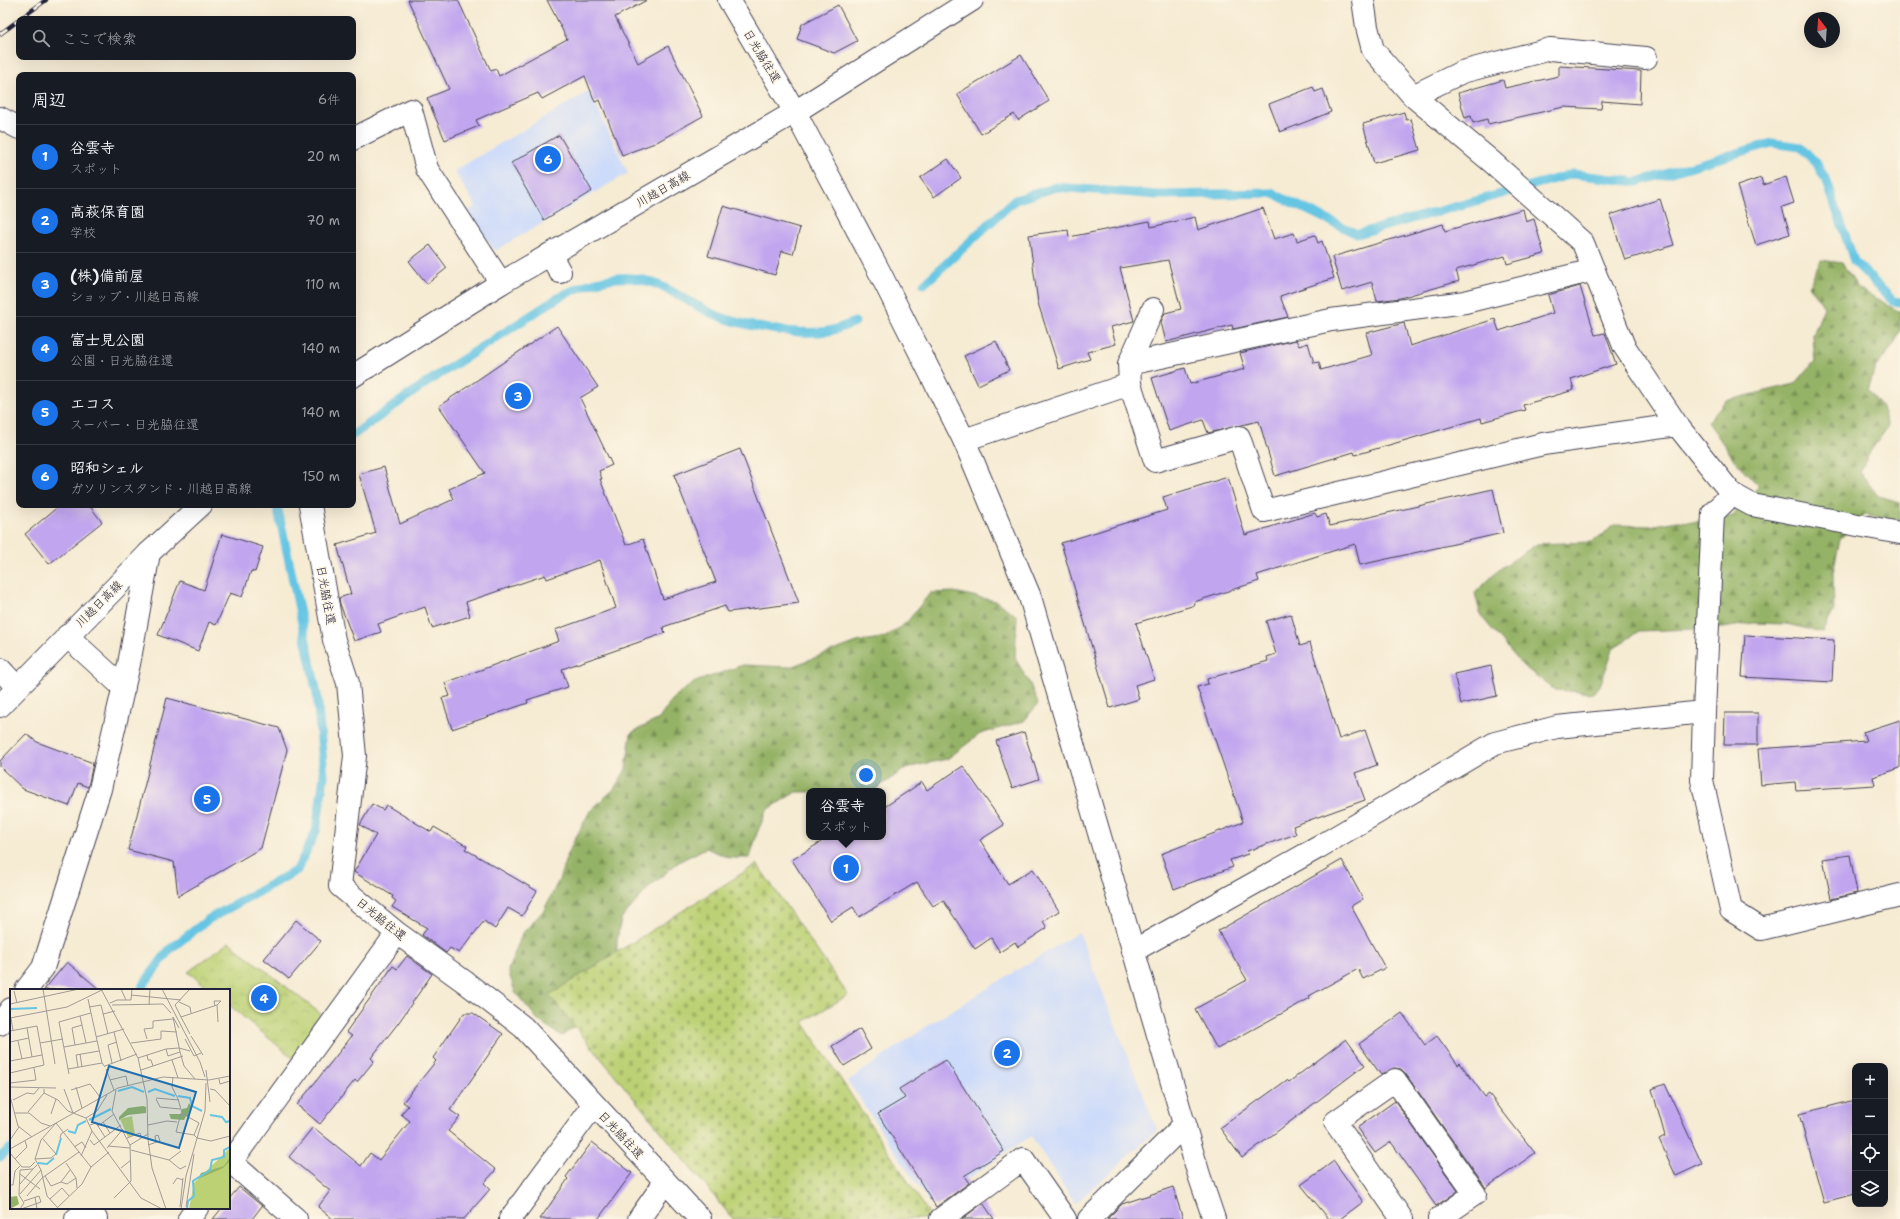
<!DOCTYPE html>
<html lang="ja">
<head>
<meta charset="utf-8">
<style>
	:root { --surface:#171b24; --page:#20242c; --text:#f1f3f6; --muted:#9ea1a6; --line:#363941; --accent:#1a73e8 }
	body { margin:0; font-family:"Shantell Sans","Klee One",sans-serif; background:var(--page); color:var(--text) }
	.controls { position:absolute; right:12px; bottom:12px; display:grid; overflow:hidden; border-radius:8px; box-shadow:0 4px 16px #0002 }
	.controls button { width:36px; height:36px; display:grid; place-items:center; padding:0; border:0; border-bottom:1px solid var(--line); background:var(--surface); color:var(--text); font:20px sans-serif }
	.compass { position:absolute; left:1804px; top:12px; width:36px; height:36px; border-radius:50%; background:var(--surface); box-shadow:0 4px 16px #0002; rotate:343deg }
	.you { position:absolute; left:866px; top:775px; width:14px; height:14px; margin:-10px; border:3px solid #fff; border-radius:50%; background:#1a73e8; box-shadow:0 0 0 6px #1a73e833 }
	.badge { display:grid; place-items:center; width:26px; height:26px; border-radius:50%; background:var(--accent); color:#fff; font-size:13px; font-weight:700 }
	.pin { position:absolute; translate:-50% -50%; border:2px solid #fff; box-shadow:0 1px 4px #0006 }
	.popup { position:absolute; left:806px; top:788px; width:80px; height:52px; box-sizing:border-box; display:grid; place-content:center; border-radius:8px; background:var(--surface); filter:drop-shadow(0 1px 3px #0005); font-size:13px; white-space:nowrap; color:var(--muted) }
	.popup b { font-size:15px; color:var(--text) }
	.popup::after { content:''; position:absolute; left:50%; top:100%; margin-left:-8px; border:8px solid transparent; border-top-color:var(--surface) }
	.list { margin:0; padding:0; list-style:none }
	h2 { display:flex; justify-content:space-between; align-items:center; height:52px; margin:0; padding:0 16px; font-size:17px }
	h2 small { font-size:13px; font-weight:400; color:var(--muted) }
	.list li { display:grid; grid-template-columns:26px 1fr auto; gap:12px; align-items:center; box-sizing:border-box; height:64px; padding:0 16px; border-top:1px solid var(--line) }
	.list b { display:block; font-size:15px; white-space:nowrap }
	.list p { margin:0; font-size:13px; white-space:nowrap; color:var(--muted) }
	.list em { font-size:13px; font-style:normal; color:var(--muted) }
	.icon { flex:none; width:22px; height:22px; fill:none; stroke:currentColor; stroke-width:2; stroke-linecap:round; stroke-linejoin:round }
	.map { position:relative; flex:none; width:1900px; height:1219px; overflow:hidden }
	.search { position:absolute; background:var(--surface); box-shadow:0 4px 16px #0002; left:16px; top:16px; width:340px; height:44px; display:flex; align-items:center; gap:10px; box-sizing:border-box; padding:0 14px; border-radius:8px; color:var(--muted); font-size:15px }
	.panel { position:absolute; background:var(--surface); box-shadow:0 4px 16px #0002; left:16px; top:72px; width:340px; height:436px; border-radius:8px }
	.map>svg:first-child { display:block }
	.built { fill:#cddbfa }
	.forest { fill:url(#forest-firs); stroke:#5c6a50 }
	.cemetery { fill:url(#cemetery-stones); stroke:#6f7a58 }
	.park { fill:url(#park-crowns); stroke:#6f7a58 }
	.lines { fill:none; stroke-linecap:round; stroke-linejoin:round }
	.stream { stroke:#65c5e3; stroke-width:9 }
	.building { fill:#c1a6ef }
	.street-casing { stroke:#424052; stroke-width:24 }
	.secondary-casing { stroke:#424052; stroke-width:24 }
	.primary-casing { stroke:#424052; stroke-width:24 }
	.street { stroke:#fff; stroke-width:22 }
	.secondary { stroke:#fff; stroke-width:22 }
	.primary { stroke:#fff; stroke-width:22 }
	.rail-casing { stroke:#22223b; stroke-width:4.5 }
	.rail { stroke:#fcf5e5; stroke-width:3; stroke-dasharray:9; stroke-linecap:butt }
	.labels { text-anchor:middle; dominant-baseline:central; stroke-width:3; stroke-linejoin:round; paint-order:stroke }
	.street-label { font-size:12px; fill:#22223b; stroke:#fcf5e5 }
	.inset-river { fill:none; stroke:#65c5e3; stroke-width:2 }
	.inset-road { fill:none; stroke:#a19b96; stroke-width:1 }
	.view { fill:#1f6fb2; fill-opacity:0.15; stroke:#1f6fb2; stroke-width:2 }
	.inset-edge { fill:none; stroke:#22223b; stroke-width:2 }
</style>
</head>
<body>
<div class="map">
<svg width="1900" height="1219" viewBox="0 0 1900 1219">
	<defs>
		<pattern id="forest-firs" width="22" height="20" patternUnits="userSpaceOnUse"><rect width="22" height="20" fill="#95b366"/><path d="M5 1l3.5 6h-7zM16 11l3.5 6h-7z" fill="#799155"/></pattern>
		<pattern id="cemetery-stones" width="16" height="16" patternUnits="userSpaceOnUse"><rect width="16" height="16" fill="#bcd174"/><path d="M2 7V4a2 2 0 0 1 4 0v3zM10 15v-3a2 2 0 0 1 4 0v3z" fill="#a1b365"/></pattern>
		<pattern id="park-crowns" width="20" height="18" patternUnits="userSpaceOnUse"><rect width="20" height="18" fill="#bcd174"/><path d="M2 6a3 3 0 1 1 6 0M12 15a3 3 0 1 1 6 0" fill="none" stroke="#a1b365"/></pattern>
	</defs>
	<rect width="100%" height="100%" fill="#fcf5e5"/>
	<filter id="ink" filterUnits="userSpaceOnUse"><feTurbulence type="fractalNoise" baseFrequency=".025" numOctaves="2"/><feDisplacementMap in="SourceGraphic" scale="8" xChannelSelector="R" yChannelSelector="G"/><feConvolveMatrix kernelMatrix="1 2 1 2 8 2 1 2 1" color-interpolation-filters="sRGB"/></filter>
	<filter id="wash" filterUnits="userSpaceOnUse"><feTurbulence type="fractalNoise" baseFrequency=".012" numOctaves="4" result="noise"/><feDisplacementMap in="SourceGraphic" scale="16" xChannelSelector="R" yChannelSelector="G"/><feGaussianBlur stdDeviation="0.9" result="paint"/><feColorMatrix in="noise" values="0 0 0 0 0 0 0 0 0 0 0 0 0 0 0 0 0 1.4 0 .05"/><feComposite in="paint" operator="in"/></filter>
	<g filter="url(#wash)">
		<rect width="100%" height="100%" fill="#f6ebd3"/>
		<!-- built -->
		<path class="built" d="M589 91 628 173 495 251 468 211 476 206 454 171Z
			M1079 932 1157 1130 1075 1204 1031 1136 930 1204 848 1081 930 1024Z"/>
		<!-- forest -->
		<path class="forest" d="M1821 260 1842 263 1858 288 1900 312V330L1894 345 1875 368 1868 390 1882 408 1888 427 1871 450 1860 472 1878 496 1900 502V521L1865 515 1840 539 1833 572 1834 610 1823 632 1786 624 1754 623 1723 628 1639 631 1613 649 1601 683 1593 693 1555 690 1523 666 1481 616 1475 593 1501 568 1537 544 1592 542 1615 525 1649 526 1678 521 1693 522 1732 516 1759 486 1735 461 1708 422 1725 401 1795 384 1815 361 1813 335 1824 307 1809 286Z
			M954 592 996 601 1017 616 1015 658 1030 684 1038 704 1024 721 980 734 947 759 906 768 873 791 796 792 767 810 757 833 750 858H730L706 848 680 861 650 886 621 919 617 940 616 990 597 1009 562 1036 539 1021 515 992 508 970 522 934 544 910 559 880 568 852 590 811 614 789 626 769 631 733 659 719 674 697 695 682 743 665 790 667 857 642 886 637 907 622 930 593Z"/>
		<!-- cemetery -->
		<path class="cemetery" d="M757 864 848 995 803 1022 930 1215 924 1219H733L549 995Z"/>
		<!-- park -->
		<path class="park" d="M229 942 326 1018 294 1059 229 1005V990H211L188 972Z"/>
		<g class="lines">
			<!-- stream -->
			<path class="stream" d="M924 284 1015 200 1056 187 1158 195 1272 193 1357 234 1573 174 1637 182 1772 143 1801 147 1817 164 1827 182 1854 261 1893 301 1900 302
				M353 435 426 383 561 296C583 285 612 274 638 279 663 283 686 301 709 312 738 326 798 336 829 331 838 329 847 325 855 322
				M142 990 143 985 170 949 209 919 297 870 316 831 324 776 317 694 277 505
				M0 1157 11 1148"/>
		</g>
		<g id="blocks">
			<!-- building -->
			<path class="building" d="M408 0H458L491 71 496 69 499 76 567 39 547 0H647L615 17 638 63 668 46 703 116 655 143 622 155 600 100 595 102 585 76 542 99 538 93 476 120 479 126 445 140 427 98 449 89Z
				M838 5 857 41 834 53 797 39 802 24Z
				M1021 55 1049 101 1018 120 1014 114 981 134 957 94Z
				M1559 66 1641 71 1640 104 1602 101 1601 109 1564 107 1488 124 1487 119 1473 123 1471 116 1465 118 1458 93 1503 80 1505 88 1559 76Z
				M1313 87 1315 92 1323 89 1331 112 1280 132 1269 104Z
				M1404 112 1406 120 1411 119 1420 150 1374 163 1363 124Z
				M559 135 592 191 544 220 511 163Z
				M948 159 961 178 934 197 920 178Z
				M1786 177 1794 203 1782 207 1790 234 1756 245 1737 186 1761 178 1763 185Z
				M1660 199 1674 245 1625 260 1610 215Z
				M723 206 800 228 793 254 782 251 775 275 708 256Z
				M1263 208 1274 239 1294 233 1297 241 1315 235 1318 243 1322 241 1334 278 1280 296 1288 317 1233 329 1232 325 1166 342 1161 322 1165 313 1181 309 1168 260 1120 268 1134 321 1111 327 1116 344 1087 352 1090 359 1059 369 1038 303 1029 235 1068 230 1069 237 1150 221 1151 227 1195 217 1198 230Z
				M1523 209 1526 222 1534 219 1544 254 1507 264 1505 256 1456 270 1459 281 1400 298 1377 301 1372 282 1342 291 1332 257 1443 224 1445 231Z
				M430 245 447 268 427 284 409 261Z
				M1580 286 1595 335 1605 333 1616 364 1571 379 1574 390 1523 405 1525 410 1482 422 1481 418 1355 455 1354 452 1275 476 1259 421 1208 433 1203 420 1169 431 1152 378 1185 368 1190 384 1245 369 1240 353 1296 340 1299 346 1308 343 1314 363 1319 362 1321 370 1372 355 1366 333 1404 323 1410 346 1495 319 1499 331 1553 313 1548 295Z
				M557 326 598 387 580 398 612 465 599 471 602 479H600L626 545 643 539 663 599 716 582 674 475 740 449 799 603 728 612 725 606 663 627 665 633 562 669 568 687 527 700 528 703 452 729 442 698 450 696 445 683 559 641 555 630 616 608 600 560 547 579 545 575 466 602 470 616 432 628 425 607 378 624 381 632 354 641 340 604 339 598 351 594 337 545 376 533 359 474 384 467 400 524 454 499 449 489 485 473 439 406Z
				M996 341 1009 370 978 385 964 356Z
				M1228 477 1245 535 1315 513 1317 517 1326 514 1330 526 1493 489 1503 533 1360 565 1355 544 1257 575 1259 581 1194 602 1195 605 1136 623 1154 679 1135 685 1139 699 1110 708 1061 543 1167 510 1163 497Z
				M60 505H89L102 522 49 564 25 534Z
				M222 534 263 547 255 572 251 571 242 597 230 593 216 625 209 622 198 651 158 635 180 581 204 590Z
				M1291 614 1300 646 1310 643 1339 739 1365 730 1377 765 1355 773 1365 800 1293 826 1296 834 1247 851 1248 854 1230 860 1233 867 1174 889 1161 854 1243 822 1197 687 1208 684 1207 679 1268 661 1267 657 1276 654 1266 621Z
				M1745 635 1834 640 1832 682 1742 677Z
				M1491 666 1497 696 1461 704 1454 674Z
				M167 698 279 728 287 750 261 848 178 896 174 862 128 850Z
				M1725 713H1758V745H1724Z
				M1900 720V768L1873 777 1875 785 1796 790 1795 782 1761 785 1758 749 1866 741 1863 732Z
				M1024 732 1039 779 1012 788 996 741Z
				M26 734 37 742 93 763 88 787 78 783 69 806 23 789 0 767V761Z
				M963 766 1004 825 980 840 1008 884 1033 869 1059 911 1043 921 1047 928 1018 947 1015 942 1000 952 991 938 975 949 943 900 933 906 917 882 859 917 853 907 831 921 792 860 829 837H883V808L922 782 927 790Z
				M372 804 383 810 386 805 431 832 434 827 467 846 465 849 537 891 522 916 508 908 495 929 484 921 459 953 450 948 446 953 422 935 427 928 392 907 396 901 392 898 393 896 354 872 376 835 360 825Z
				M1850 855 1857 893 1831 899 1823 859Z
				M1342 860 1363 899 1351 906 1385 968 1363 979 1358 969 1309 996 1310 998 1217 1049 1195 1009 1247 980 1218 931Z
				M296 920 321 941 289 979 264 959Z
				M407 956 432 974 399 1022 371 1058 374 1061 357 1082 355 1080 320 1124 297 1105 352 1036 346 1032 393 966 397 969Z
				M67 962 100 990H44Z
				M464 1013H473L503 1034 450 1110 460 1117 448 1131 496 1170 484 1183 490 1189 464 1219H333L318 1207 330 1191 289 1157 313 1127 361 1166 370 1153 379 1160 410 1121 401 1114 408 1106 403 1102 436 1061 433 1058Z
				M1402 1013 1425 1045 1437 1036 1458 1065 1460 1063 1485 1097 1489 1094 1535 1153 1486 1188 1405 1073 1401 1069 1394 1068 1381 1075 1359 1044Z
				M860 1029 871 1049 844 1066 832 1046Z
				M1346 1039 1365 1065 1242 1158 1220 1128 1287 1080 1289 1082Z
				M946 1060 1004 1151 964 1176 969 1183 936 1207 878 1114 905 1098 899 1089Z
				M1665 1084 1702 1164 1676 1176 1659 1139 1665 1136 1652 1089Z
				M1855 1100V1194L1824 1202 1799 1114Z
				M1395 1101 1458 1191 1436 1206 1391 1142 1375 1153 1357 1128Z
				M592 1142 632 1173 598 1219H540L568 1179 566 1177Z
				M1334 1161 1363 1202 1340 1219H1329L1301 1185Z
				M239 1187 262 1206 252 1219H213L222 1208H229V1199Z
				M1173 1187 1183 1219H1107L1122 1204Z
				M983 1203 994 1219H962Z"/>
		</g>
	</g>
	<g filter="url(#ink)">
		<use href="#blocks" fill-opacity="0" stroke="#424052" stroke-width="1"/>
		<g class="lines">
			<!-- street casing -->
			<g class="street-casing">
				<path id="street" d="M1363 0 1367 27 1373 50 1413 96 1492 162 1583 243 1624 346 1677 425 1732 494
					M1413 96 1462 72 1550 49 1646 58
					M0 118 19 128
					M353 139 411 110 427 169 501 283
					M550 254 560 272
					M1153 309 1129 364 1130 384 1155 461 1239 437 1264 511 1543 444 1677 425
					M1129 364 1331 320 1465 302 1594 270
					M964 440 1130 384
					M310 505 334 640 348 683 355 756 340 886 397 933 465 982 523 1027 700 1219
					M1900 533 1752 505 1732 494 1713 513 1704 712 1702 780 1731 910 1761 929 1900 895
					M67 636 124 688
					M0 669 17 687
					M1133 951 1319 847 1495 743 1557 727 1704 712
					M26 990 43 968 100 789 129 664 149 553
					M0 1024 11 1009
					M231 1162 296 1219
					M229 1165 397 933
					M76 1219 87 1211 96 1219
					M189 1219 197 1208
					M510 1219 594 1105
					M639 1219 665 1182
					M941 1219 1023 1159 1065 1219
					M1089 1219 1185 1124
					M1402 1219 1335 1122 1395 1080 1475 1194 1439 1219"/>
			</g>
			<!-- secondary casing -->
			<g class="secondary-casing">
				<path id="secondary" d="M729 0 795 112 879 271 964 440 1030 597 1199 1175 1214 1219"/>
			</g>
			<!-- primary casing -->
			<g class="primary-casing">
				<path id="primary" d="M353 376 501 283 795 112 972 0
					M0 706 149 553 201 505"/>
			</g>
			<!-- street -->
			<use href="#street" class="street"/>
			<!-- secondary -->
			<use href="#secondary" class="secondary"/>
			<!-- primary -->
			<use href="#primary" class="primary"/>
			<!-- rail casing -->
			<g class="rail-casing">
				<path id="rail" d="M20 19 46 0
					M0 34 19 20"/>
			</g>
			<!-- rail -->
			<use href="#rail" class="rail"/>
		</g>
	</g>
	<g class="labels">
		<!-- street labels -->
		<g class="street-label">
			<text transform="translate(762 56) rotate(59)">日光脇往還</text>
			<text transform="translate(663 189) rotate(-30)">川越日高線</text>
			<text transform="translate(326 595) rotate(80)">日光脇往還</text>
			<text transform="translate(99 604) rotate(-45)">川越日高線</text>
			<text transform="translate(381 919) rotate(39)">日光脇往還</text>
			<text transform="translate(621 1135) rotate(47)">日光脇往還</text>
		</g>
	</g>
	<!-- overview -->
	<g transform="translate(10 989)">
		<rect width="220" height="220" fill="#f6ebd3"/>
		<path d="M220 159V220H179L184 194Z" fill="#bcd174"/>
		<path d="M179 114 182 118 178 125 180 127H176L174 131 161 130 159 125H172V120L177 119ZM133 117 136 118V124L118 126 109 131V128L118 119ZM220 168V172L213 179 188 190 191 184 214 177ZM7 207 9 215 0 220V208Z" fill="#95b366"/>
		<path d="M122 127 125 146 118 148 110 130Z" fill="#bcd174"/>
		<path class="inset-river" d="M0 20 27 19M108 102 122 98 134 103M138 103 145 100 165 107M168 107 180 109 182 117 192 122M200 126 212 128 216 133 220 132M79 131 101 120M58 142 65 144 68 136 76 132M46 166 51 149M28 174 37 175 44 169M177 220 178 212 184 207 183 192 200 181 202 171 214 168V161L220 158"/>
		<path class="inset-road" d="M33 0 45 75M91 0 128 69 137 110 138 150 142 179 156 220M111 0 116 11M152 0 190 73 195 88M180 0 165 16 171 28 207 16 211 12M4 2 7 14M121 6 171 11M169 13 180 18 181 24M100 14 107 11H121L122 0M0 15 69 0M102 16 153 15 161 24M139 16 140 0M207 16 208 33M205 17 204 12H211M79 18 91 16 98 45M81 24 92 74M93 25 105 22M163 28 170 63 174 77 185 90M163 28 169 39M171 28 180 45M0 29 57 18 94 0M1 29 3 42M17 39 22 68M0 42 27 37 34 76 0 84M104 43 111 72M181 47 193 66M86 48 114 40M137 50 134 40 143 39V32L163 30M175 50 184 67 191 64M8 52 12 70M0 53 19 49M30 54 53 50M76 54 70 27 81 24 78 10M121 54 151 50V42L167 43M65 56 62 39 72 36M54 58 87 52M156 60 158 67 170 63M70 65 72 78M137 66 138 71H141L143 77M128 69 156 60 169 59 180 62M162 71 168 89M0 72 32 66M102 74 98 56 107 53M95 77 127 65M68 78 66 66 89 62M58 80 92 74 95 78M96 80 104 101M131 81 173 67M196 81 200 113M59 85 49 33 70 27M163 88 162 98 168 110 172 124M209 90 210 95 220 92M100 91 116 87 118 97M0 94 26 91 24 79M0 98 46 99M66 98 72 119M34 100V104L48 111 58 122 76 129 82 142 131 209 152 220M54 100 63 124M200 100 205 101 220 117M61 101 80 95 90 108M106 101 102 122 120 156 121 192M0 107 8 137 22 148M146 109 169 111M146 110 150 118 170 120M3 111 17 104 24 105 29 99M18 123 34 104M5 124H19L31 134 40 137M41 125 46 110M76 129 87 122 97 106M93 133 100 144M80 136 86 134 95 148 84 156 80 151M138 136 157 132 167 133M88 137 104 125M184 146 166 143 171 124 189 134 184 146 187 149 201 152 220 147M95 148 111 136M50 149 51 145 58 140M117 149 130 144 131 148M0 151 9 138M120 156 138 145M138 156 150 152 148 146 145 147 146 153M98 157 120 159M64 158 72 153 76 159M97 159 113 140M0 160 108 99 153 88 199 91 220 87M121 161 159 171 171 162M0 164 12 178H20L25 173M71 167 82 142M5 170 17 158 15 152M25 170 41 169 46 165 33 150M159 171 170 180 176 177M56 174 66 189 67 199M111 179 121 171M10 185 30 200M35 187 41 197 51 193 60 181M51 193 57 195 66 189M10 195 23 180M163 195 167 189 173 191M0 196H3L5 182 10 177M10 205 31 181M17 207 32 189 69 163M25 208 27 220M104 209 121 192M40 210 52 199 59 207M47 218 37 207 31 181 25 170 31 151 46 134 81 178M170 218 173 189M176 218 184 165M10 220 14 214 9 206 10 181 23 180 27 176M11 220 31 213 29 207 14 212M46 220 72 195 81 178 99 163M171 220 176 187 195 122 196 94"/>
		<path class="view" d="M99 77 186 103 169 159 82 133Z"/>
		<rect width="220" height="220" class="inset-edge"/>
	</g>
</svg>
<div class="controls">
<button>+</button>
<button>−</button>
<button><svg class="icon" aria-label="locate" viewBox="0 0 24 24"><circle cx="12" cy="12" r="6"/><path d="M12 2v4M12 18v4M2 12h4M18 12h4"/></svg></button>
<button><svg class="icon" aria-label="layers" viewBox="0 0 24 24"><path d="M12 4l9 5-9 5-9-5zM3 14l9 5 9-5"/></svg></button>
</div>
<svg class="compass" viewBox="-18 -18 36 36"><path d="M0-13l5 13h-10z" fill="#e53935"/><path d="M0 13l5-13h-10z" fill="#9ea1a6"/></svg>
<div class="you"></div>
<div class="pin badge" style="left:846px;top:868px">1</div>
<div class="popup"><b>谷雲寺</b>スポット</div>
<div class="pin badge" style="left:1007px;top:1053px">2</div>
<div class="pin badge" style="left:518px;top:396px">3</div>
<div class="pin badge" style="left:264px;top:998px">4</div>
<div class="pin badge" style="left:207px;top:799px">5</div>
<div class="pin badge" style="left:548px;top:159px">6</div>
<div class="search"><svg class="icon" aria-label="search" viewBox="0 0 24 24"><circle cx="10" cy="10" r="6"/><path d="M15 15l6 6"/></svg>ここで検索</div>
<section class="panel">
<h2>周辺<small>6件</small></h2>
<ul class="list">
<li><span class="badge">1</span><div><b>谷雲寺</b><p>スポット</p></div><em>20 m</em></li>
<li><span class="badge">2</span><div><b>高萩保育園</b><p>学校</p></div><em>70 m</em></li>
<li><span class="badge">3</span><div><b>(株)備前屋</b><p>ショップ · 川越日高線</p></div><em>110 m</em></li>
<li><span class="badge">4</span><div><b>富士見公園</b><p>公園 · 日光脇往還</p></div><em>140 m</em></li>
<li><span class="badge">5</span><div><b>エコス</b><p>スーパー · 日光脇往還</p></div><em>140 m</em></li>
<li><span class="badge">6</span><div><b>昭和シェル</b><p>ガソリンスタンド · 川越日高線</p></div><em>150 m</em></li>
</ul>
</section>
</div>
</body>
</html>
